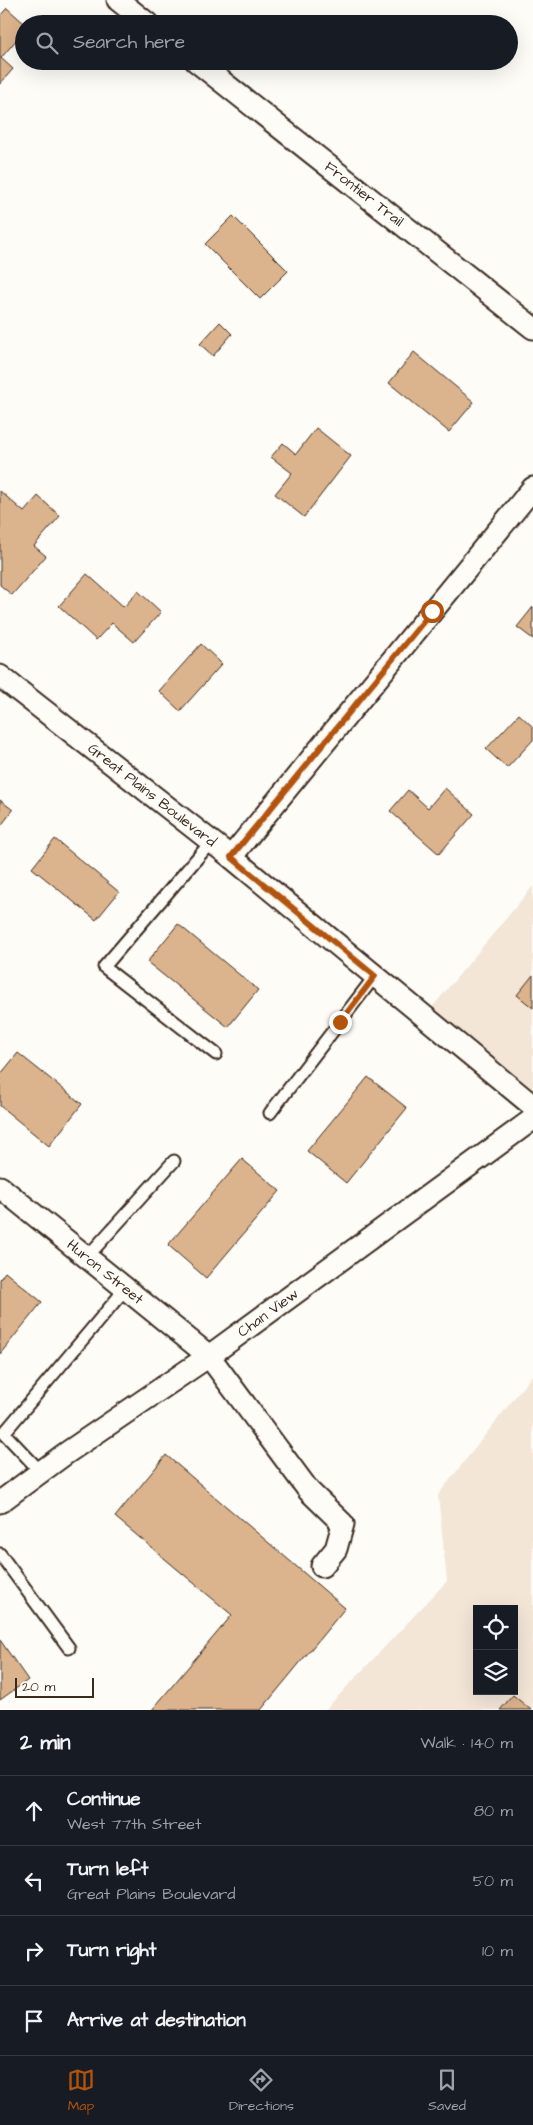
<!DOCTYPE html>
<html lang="en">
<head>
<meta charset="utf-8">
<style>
	:root { --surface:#171b24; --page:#20242c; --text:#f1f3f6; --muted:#9ea1a6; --line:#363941; --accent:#b45309 }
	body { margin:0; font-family:"Architects Daughter",sans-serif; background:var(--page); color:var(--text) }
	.controls { position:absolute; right:15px; bottom:15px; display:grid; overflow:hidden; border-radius:0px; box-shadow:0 5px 20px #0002 }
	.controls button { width:45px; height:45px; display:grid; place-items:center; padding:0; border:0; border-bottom:1px solid var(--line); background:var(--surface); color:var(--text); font:25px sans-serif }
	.scale { position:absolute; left:15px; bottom:12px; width:79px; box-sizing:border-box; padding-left:5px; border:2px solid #3b2a1e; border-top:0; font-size:14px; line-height:18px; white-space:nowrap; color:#3b2a1e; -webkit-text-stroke:4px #fdfcf7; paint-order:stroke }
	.stop { position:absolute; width:15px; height:15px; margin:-11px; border:4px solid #b45309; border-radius:50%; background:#fff }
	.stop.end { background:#b45309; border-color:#fff; box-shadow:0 1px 5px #0008 }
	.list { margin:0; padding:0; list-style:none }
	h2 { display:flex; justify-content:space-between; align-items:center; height:65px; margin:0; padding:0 20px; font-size:21px }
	h2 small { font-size:16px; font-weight:400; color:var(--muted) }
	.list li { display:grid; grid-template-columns:32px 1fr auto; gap:15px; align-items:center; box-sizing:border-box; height:70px; padding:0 20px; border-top:1px solid var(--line) }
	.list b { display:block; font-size:19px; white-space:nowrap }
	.list p { margin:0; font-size:16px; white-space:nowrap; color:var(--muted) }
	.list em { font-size:16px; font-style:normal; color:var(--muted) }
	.icon { flex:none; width:28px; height:28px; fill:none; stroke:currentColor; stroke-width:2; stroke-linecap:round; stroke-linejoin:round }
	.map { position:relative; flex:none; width:533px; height:1710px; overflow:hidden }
	.search { position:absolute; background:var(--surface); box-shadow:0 5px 20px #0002; left:15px; right:15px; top:15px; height:55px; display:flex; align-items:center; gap:12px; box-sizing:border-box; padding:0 18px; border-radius:28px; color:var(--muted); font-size:19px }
	.sheet { height:345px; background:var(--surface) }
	nav { display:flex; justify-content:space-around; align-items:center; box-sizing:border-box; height:70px; border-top:1px solid var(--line); background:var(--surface); font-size:14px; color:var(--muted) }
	nav a { display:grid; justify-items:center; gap:2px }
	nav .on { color:var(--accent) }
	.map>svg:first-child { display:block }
	.built { fill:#f3e6d7; fill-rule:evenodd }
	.building { fill:#dbb38c; stroke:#3b2a1e }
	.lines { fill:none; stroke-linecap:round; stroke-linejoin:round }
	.lane-casing { stroke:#3b2a1e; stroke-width:15 }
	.street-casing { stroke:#3b2a1e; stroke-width:25 }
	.lane { stroke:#fdfcf7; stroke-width:11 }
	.street { stroke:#fdfcf7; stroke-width:21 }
	.route { stroke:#b45309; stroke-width:6 }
	.labels { text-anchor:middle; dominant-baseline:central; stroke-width:4; stroke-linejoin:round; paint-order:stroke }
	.street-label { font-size:15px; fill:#3b2a1e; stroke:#fdfcf7 }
</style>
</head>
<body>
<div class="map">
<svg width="533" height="1710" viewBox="0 0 533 1710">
	<rect width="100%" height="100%" fill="#fdfcf7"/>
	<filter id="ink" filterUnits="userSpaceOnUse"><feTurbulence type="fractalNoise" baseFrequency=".02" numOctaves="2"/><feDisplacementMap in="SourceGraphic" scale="10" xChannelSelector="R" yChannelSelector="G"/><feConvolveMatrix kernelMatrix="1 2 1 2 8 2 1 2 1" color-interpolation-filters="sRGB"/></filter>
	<g filter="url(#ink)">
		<!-- built -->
		<path class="built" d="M533 886V1105L424 1017Z
			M533 1374V1710H325L447 1581 438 1495ZM477 1609H514V1691H477Z"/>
		<!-- building -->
		<path class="building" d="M7 8 25 24 24 31 1 58 13 69 0 84V16Z
			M233 216 288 271 260 299 205 244Z
			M220 322 232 334 213 356 200 344Z
			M414 352 474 402 449 432 389 383Z
			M316 428 351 456 304 517 275 494 292 473 271 457 283 443 296 454Z
			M0 491 24 512 38 496 60 516 34 546 46 556 12 595 0 585Z
			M87 574 124 607 138 591 161 612 134 642 112 623 96 640 59 606Z
			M533 607V639L517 627Z
			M201 644 222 664 180 711 159 691Z
			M519 714 533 727V740L507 768 486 749Z
			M445 788 474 814 439 854 390 811 408 790 428 808Z
			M0 800 13 810 0 827Z
			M55 839 119 892 96 920 32 868Z
			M178 924 258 990 228 1027 147 962Z
			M533 975V1008L517 995Z
			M18 1053 82 1104 49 1146 0 1106V1075Z
			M368 1077 407 1108 346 1183 307 1151Z
			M242 1159 280 1191 206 1278 168 1245Z
			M5 1272 42 1302 0 1354V1279Z
			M166 1455 345 1608 261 1710H152L232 1615 115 1517Z
			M0 1640 28 1680 0 1700Z
			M513 1695 531 1710H500Z"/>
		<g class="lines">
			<!-- lane casing -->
			<g class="lane-casing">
				<path id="lane" d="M211 842 104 967 216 1054
					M270 1113 375 976
					M87 1257 174 1161
					M41 1472 4 1433 126 1288
					M0 1554 69 1648"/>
			</g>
			<!-- street casing -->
			<g class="street-casing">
				<path id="street" d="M118 0 148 24
					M196 61 533 328
					M0 676 231 857 533 1106
					M231 857 533 488
					M0 1187 209 1356 309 1491 343 1524 336 1549 322 1566
					M0 1502 65 1454 209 1356 533 1119"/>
			</g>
			<!-- lane -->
			<use href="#lane" class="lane"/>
			<!-- street -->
			<use href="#street" class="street"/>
		</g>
	</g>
	<g class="lines" filter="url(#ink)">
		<!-- route -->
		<path class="route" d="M340 1022 375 976 231 857 432 611"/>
	</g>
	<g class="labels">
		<!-- street labels -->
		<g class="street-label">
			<text transform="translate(364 194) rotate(38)">Frontier Trail</text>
			<text transform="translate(152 795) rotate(38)">Great Plains Boulevard</text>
			<text transform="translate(105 1272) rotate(39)">Huron Street</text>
			<text transform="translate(268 1313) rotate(-36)">Chan View</text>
		</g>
	</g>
</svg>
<div class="controls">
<button><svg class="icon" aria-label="locate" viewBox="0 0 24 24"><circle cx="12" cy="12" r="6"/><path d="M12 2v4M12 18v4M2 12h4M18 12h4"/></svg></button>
<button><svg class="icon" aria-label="layers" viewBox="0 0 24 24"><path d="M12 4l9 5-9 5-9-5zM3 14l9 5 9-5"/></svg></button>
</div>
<div class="scale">20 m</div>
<div class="stop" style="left:432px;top:611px"></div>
<div class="stop end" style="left:340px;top:1022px"></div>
<div class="search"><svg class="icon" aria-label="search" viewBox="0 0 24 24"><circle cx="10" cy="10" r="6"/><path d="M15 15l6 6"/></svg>Search here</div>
</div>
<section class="sheet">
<h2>2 min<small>Walk · 140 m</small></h2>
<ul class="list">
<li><svg class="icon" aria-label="ahead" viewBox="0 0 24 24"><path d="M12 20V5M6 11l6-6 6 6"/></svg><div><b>Continue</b><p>West 77th Street</p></div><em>80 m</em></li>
<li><svg class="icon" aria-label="left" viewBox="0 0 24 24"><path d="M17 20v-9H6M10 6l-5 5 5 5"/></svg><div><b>Turn left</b><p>Great Plains Boulevard</p></div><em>50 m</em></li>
<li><svg class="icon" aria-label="right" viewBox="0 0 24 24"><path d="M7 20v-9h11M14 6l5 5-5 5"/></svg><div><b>Turn right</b></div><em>10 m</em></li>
<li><svg class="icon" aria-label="arrive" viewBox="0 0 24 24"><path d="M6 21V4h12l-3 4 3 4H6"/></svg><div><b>Arrive at destination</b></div></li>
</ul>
</section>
<nav>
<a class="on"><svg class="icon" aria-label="map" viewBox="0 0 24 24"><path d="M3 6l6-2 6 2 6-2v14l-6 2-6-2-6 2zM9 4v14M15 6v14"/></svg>Map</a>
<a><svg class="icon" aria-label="directions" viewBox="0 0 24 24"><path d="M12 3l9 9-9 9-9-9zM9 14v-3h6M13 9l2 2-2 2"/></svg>Directions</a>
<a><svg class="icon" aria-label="saved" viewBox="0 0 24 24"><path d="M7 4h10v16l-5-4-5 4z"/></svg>Saved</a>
</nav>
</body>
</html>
